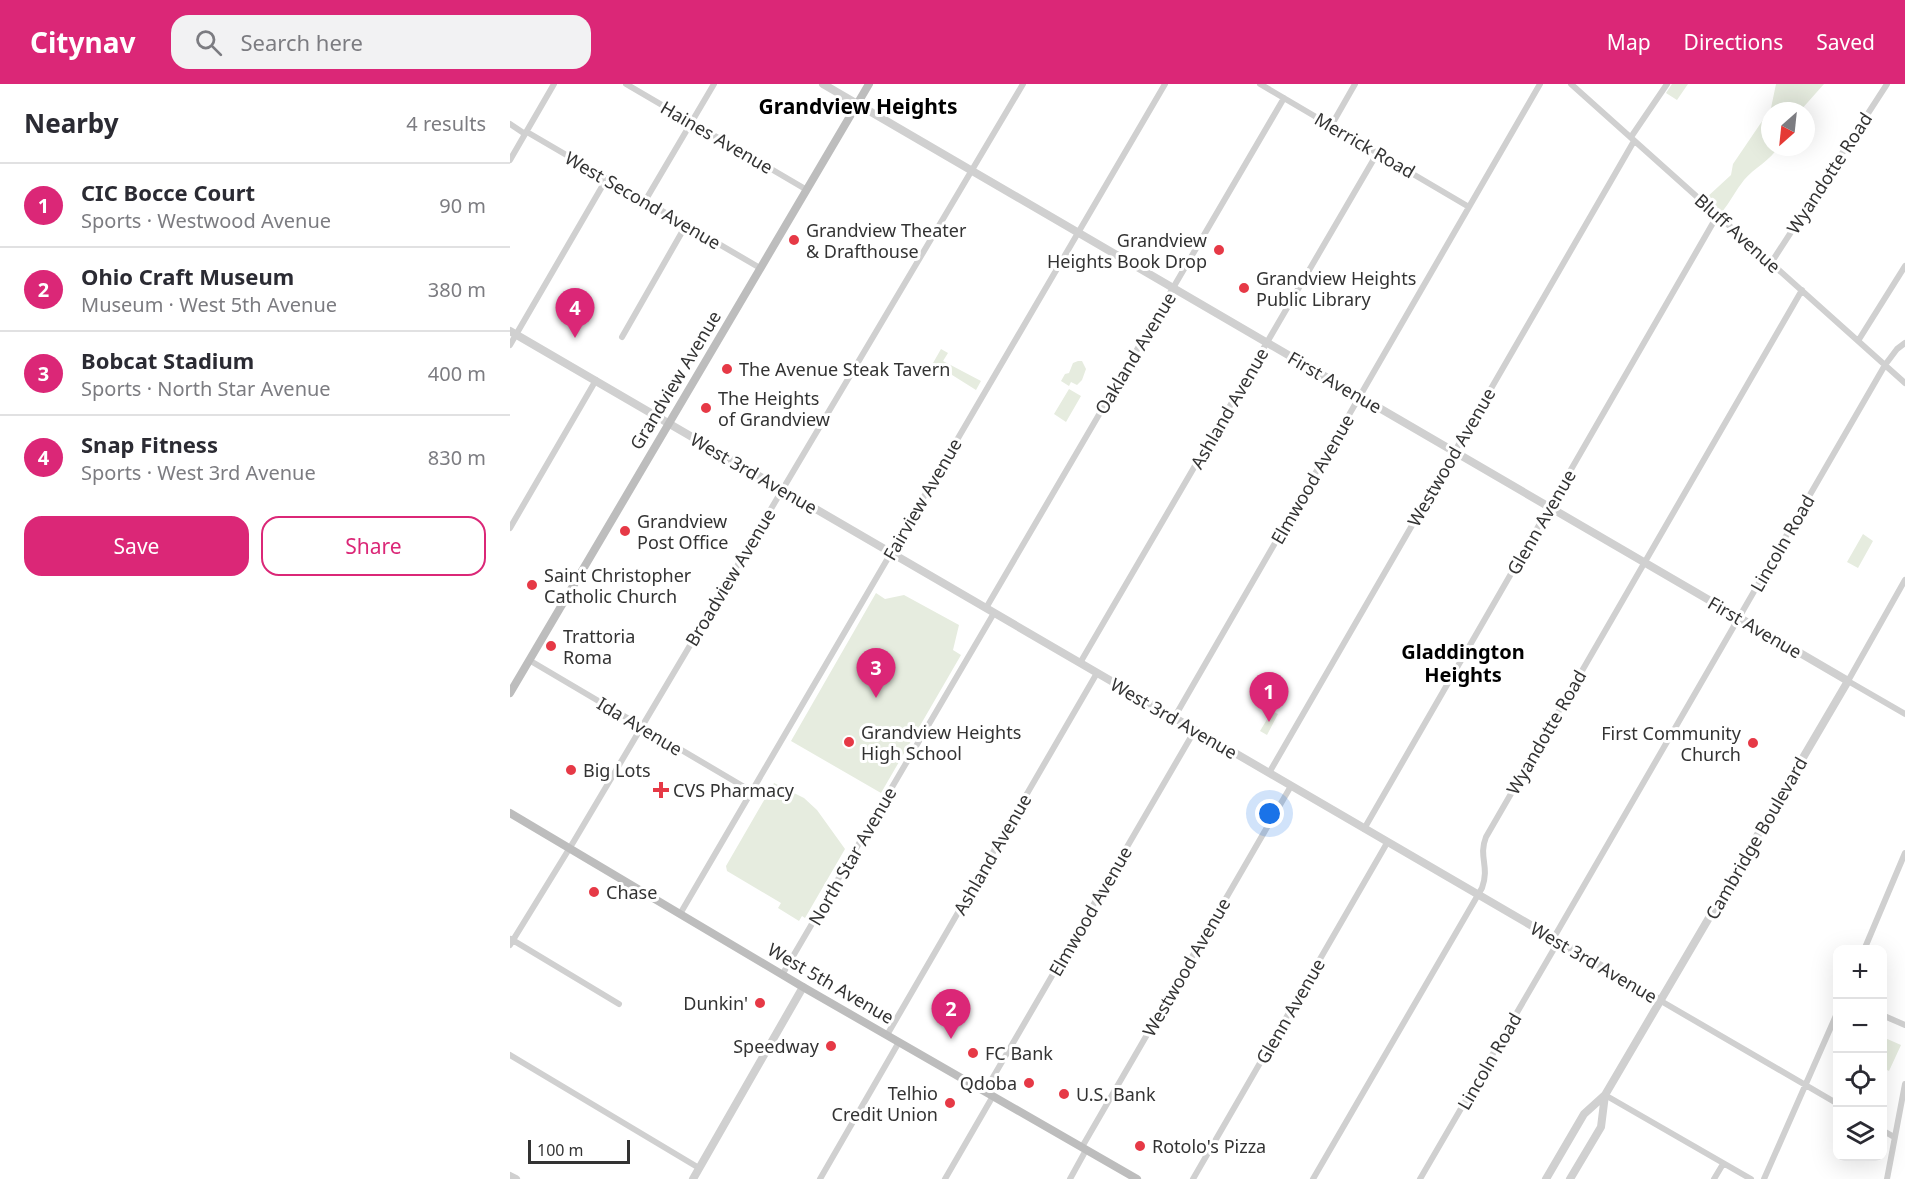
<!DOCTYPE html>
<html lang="en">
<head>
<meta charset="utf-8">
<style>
	:root { --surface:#fff; --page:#f2f2f3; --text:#2b2b33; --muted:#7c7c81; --line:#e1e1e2; --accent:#db2777 }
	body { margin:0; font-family:"Noto Sans",sans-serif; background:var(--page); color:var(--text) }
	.controls { position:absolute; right:18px; bottom:18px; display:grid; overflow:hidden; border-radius:12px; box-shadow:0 6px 24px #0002 }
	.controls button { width:54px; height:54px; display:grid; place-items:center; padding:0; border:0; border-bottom:2px solid var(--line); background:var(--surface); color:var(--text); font:30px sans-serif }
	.compass { position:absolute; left:1251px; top:18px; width:54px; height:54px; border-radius:50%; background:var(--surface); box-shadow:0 6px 24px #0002; rotate:207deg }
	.scale { position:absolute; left:18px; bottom:15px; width:102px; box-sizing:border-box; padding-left:6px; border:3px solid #333; border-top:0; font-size:16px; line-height:21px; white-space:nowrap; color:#333; -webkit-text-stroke:4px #fff; paint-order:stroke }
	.you { position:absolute; left:760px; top:730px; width:21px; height:21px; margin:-15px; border:4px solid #fff; border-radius:50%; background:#1a73e8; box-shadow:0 0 0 9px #1a73e833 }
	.badge { display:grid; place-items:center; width:39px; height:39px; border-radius:50%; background:var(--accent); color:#fff; font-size:20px; font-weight:700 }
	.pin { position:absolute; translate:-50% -50px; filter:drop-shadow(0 2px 3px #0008) }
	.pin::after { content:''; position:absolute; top:32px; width:21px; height:18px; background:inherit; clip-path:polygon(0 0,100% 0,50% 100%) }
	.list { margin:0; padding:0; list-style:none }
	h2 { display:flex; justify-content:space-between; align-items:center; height:78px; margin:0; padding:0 24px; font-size:26px }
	h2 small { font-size:20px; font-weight:400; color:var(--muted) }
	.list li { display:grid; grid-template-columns:39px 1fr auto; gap:18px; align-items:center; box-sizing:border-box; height:84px; padding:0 24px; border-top:2px solid var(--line) }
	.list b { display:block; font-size:22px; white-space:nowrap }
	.list p { margin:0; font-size:20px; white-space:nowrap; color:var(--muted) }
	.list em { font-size:20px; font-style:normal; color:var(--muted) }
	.actions { display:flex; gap:12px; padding:18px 24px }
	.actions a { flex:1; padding:14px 0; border:2px solid var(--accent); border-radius:18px; text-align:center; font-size:21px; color:var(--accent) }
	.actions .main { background:var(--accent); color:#fff }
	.icon { flex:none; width:33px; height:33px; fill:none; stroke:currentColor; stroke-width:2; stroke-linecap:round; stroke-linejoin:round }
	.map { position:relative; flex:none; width:1395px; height:1095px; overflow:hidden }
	header { display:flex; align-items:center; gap:36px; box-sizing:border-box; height:84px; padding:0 30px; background:var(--accent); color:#fff }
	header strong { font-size:28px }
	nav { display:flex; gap:33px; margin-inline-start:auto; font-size:21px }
	.search { width:420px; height:54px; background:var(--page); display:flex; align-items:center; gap:15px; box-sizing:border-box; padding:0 21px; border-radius:18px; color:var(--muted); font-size:22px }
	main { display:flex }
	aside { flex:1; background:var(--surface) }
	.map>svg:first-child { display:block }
	.green { fill:#e6ecdf }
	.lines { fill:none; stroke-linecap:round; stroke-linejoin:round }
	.minor { stroke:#d0d0d0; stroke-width:6 }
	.tertiary { stroke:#d0d0d0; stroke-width:8 }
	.secondary { stroke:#bdbdbd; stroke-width:8 }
	.poi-dot { fill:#e63946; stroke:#fff; stroke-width:2 }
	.labels { text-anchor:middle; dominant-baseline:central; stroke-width:6; stroke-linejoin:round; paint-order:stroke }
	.street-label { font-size:18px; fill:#333; stroke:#fff }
	.poi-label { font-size:18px; fill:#333; stroke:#fff; text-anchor:start }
	.neighbourhood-label { font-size:20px; font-weight:bold; fill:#000; stroke:#fff }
	.quarter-label { font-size:21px; font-weight:bold; fill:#000; stroke:#fff }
</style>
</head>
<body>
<header>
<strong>Citynav</strong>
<div class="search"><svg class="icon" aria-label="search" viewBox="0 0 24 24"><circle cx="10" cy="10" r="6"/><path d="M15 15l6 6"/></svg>Search here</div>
<nav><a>Map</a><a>Directions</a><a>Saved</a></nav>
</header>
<main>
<aside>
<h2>Nearby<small>4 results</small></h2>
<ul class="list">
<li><span class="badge">1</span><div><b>CIC Bocce Court</b><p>Sports · Westwood Avenue</p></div><em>90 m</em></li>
<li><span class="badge">2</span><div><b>Ohio Craft Museum</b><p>Museum · West 5th Avenue</p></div><em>380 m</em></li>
<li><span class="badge">3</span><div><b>Bobcat Stadium</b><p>Sports · North Star Avenue</p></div><em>400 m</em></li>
<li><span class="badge">4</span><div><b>Snap Fitness</b><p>Sports · West 3rd Avenue</p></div><em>830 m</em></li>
</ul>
<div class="actions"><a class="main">Save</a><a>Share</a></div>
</aside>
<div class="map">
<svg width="1395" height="1095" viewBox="0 0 1395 1095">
	<rect width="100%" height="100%" fill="#fff"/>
	<!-- green -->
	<path class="green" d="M1162 0H1178L1167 16 1156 9Z
		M1266 0H1314L1290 27H1260V63H1268C1261 76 1244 84 1234 96 1226 106 1220 118 1212 128L1196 114 1221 91 1223 80 1261 24Z
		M431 265 438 269 433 277 471 297 466 306 423 279Z
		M568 277H572L576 285 572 296 567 301 561 298 559 302 551 297 555 290 559 289 563 279Z
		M559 305 571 312 556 338 544 330Z
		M1353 450 1363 457 1348 484 1337 478Z
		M366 509 375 515 394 511 449 541 443 566 451 571 371 709 281 657Z
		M762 627 768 630 757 651 750 647Z
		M264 699 294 714 307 726 335 765 295 834 292 832 289 837 268 824 271 819 217 787 216 782Z
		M1375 954 1391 961 1379 987 1373 984V961Z"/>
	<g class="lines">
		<!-- minor -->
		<path class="minor" d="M116 0 297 106
			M750 0 959 123
			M1061 0 1395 299
			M0 40 15 50
			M821 42 845 0
			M17 48 250 184
			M1121 53 1157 0
			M0 76 44 0
			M135 117 204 0
			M1261 179 1377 0
			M112 253 176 141
			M1348 257 1395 182
			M0 261 97 94
			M0 444 86 296
			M1395 496 1338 597 1395 630
			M476 524 774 14
			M19 576 241 707
			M570 579 868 68
			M664 634 1030 0
			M759 689 1124 57
			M854 745 1207 132
			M170 830 655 0
			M1 855 109 920
			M1043 855 1375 281 1387 265 1395 259
			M0 861 64 757 513 0
			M1354 866 1395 769
			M272 891 484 529
			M1151 917 1328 1020
			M1372 931 1395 941
			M377 951 587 589
			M0 971 189 1084
			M475 1007 685 646
			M1095 1011 1241 1095
			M1372 1046 1384 1053
			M572 1063 781 702
			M310 1095 389 958
			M435 1095 483 1012
			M560 1095 576 1066
			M683 1095 877 759
			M803 1095 972 804C980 782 968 773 976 753L1292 206
			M910 1095 1048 858
			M1204 1095 1213 1080
			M1254 1095 1328 927
			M1377 1095 1395 1000"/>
		<!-- tertiary -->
		<path class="tertiary" d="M313 0 1338 597 1095 1011 1074 1030 1036 1095
			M0 247 1151 917
			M0 1092 6 1095
			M183 1095 293 903
			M1060 1095 1091 1043 1095 1011"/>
		<!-- secondary -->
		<path class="secondary" d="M0 609 359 0
			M0 729 293 903 627 1095"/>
	</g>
	<!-- markers -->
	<g class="poi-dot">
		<circle cx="284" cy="156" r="6"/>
		<circle cx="709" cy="166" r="6"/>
		<circle cx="734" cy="204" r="6"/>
		<circle cx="217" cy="285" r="6"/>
		<circle cx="196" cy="324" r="6"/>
		<circle cx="115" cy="447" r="6"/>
		<circle cx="22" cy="501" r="6"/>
		<circle cx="41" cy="562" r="6"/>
		<circle cx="339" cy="658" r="6"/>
		<circle cx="1243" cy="659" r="6"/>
		<circle cx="61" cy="686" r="6"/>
		<path d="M148 697h6v6h6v6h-6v6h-6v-6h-6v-6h6z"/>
		<circle cx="84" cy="808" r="6"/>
		<circle cx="250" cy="919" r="6"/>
		<circle cx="321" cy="962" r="6"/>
		<circle cx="463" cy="969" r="6"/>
		<circle cx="519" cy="999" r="6"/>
		<circle cx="554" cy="1010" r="6"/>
		<circle cx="440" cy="1019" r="6"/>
		<circle cx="630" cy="1062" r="6"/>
	</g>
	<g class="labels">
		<!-- street labels -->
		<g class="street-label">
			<text transform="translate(207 53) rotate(30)">Haines Avenue</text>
			<text transform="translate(855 61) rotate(30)">Merrick Road</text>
			<text transform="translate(1319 89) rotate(-57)">Wyandotte Road</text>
			<text transform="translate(133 116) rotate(30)">West Second Avenue</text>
			<text transform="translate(1228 149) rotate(42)">Bluff Avenue</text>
			<text transform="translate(625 269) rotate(-59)">Oakland Avenue</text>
			<text transform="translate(165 296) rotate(-59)">Grandview Avenue</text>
			<text transform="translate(825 298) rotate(30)">First Avenue</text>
			<text transform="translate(719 324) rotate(-60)">Ashland Avenue</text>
			<text transform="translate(941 373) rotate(-60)">Westwood Avenue</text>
			<text transform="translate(244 389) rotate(30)">West 3rd Avenue</text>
			<text transform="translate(802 395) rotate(-60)">Elmwood Avenue</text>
			<text transform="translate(412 415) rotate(-60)">Fairview Avenue</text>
			<text transform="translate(1031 438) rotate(-60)">Glenn Avenue</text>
			<text transform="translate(1272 459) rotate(-60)">Lincoln Road</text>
			<text transform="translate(220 493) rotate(-59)">Broadview Avenue</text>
			<text transform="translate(1245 543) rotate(30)">First Avenue</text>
			<text transform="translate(664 634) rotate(30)">West 3rd Avenue</text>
			<text transform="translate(130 642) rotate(31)">Ida Avenue</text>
			<text transform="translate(1036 648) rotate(-60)">Wyandotte Road</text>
			<text transform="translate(1246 754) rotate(-60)">Cambridge Boulevard</text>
			<text transform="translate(482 770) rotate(-60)">Ashland Avenue</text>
			<text transform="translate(342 772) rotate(-60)">North Star Avenue</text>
			<text transform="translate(580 827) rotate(-60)">Elmwood Avenue</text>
			<text transform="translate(1084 878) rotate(30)">West 3rd Avenue</text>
			<text transform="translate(676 883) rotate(-60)">Westwood Avenue</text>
			<text transform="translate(321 899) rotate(30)">West 5th Avenue</text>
			<text transform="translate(780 927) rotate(-60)">Glenn Avenue</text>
			<text transform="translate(979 977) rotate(-60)">Lincoln Road</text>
		</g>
		<!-- poi labels -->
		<g class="poi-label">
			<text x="296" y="146">Grandview Theater<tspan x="296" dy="21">&amp; Drafthouse</tspan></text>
			<text x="697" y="156" text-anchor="end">Grandview<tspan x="697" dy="21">Heights Book Drop</tspan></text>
			<text x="746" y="194">Grandview Heights<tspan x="746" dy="21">Public Library</tspan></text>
			<text x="229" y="285">The Avenue Steak Tavern</text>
			<text x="208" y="314">The Heights<tspan x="208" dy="21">of Grandview</tspan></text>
			<text x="127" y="437">Grandview<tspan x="127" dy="21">Post Office</tspan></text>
			<text x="34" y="491">Saint Christopher<tspan x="34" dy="21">Catholic Church</tspan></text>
			<text x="53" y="552">Trattoria<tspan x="53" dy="21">Roma</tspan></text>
			<text x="351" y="648">Grandview Heights<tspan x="351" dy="21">High School</tspan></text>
			<text x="1231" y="649" text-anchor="end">First Community<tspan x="1231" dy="21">Church</tspan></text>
			<text x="73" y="686">Big Lots</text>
			<text x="163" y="706">CVS Pharmacy</text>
			<text x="96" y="808">Chase</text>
			<text x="238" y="919" text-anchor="end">Dunkin'</text>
			<text x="309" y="962" text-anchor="end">Speedway</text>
			<text x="475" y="969">FC Bank</text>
			<text x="507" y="999" text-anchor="end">Qdoba</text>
			<text x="428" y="1009" text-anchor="end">Telhio<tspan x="428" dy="21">Credit Union</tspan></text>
			<text x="566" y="1010">U.S. Bank</text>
			<text x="642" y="1062">Rotolo's Pizza</text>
		</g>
		<!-- neighbourhood labels -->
		<g class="neighbourhood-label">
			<text x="953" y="567">Gladdington<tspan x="953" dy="23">Heights</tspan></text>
		</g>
		<!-- quarter labels -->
		<g class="quarter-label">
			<text x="348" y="22">Grandview Heights</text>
		</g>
	</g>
</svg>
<div class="controls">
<button>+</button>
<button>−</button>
<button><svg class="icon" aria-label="locate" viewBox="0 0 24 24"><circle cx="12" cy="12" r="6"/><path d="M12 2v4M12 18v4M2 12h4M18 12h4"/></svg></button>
<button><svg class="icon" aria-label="layers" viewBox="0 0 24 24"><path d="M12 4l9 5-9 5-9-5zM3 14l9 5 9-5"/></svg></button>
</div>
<svg class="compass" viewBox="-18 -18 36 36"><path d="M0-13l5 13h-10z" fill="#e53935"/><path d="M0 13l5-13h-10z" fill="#7c7c81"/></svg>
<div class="scale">100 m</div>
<div class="you"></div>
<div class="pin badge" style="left:759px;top:638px">1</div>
<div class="pin badge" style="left:441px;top:955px">2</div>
<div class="pin badge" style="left:366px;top:614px">3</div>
<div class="pin badge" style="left:65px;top:254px">4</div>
</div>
</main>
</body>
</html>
